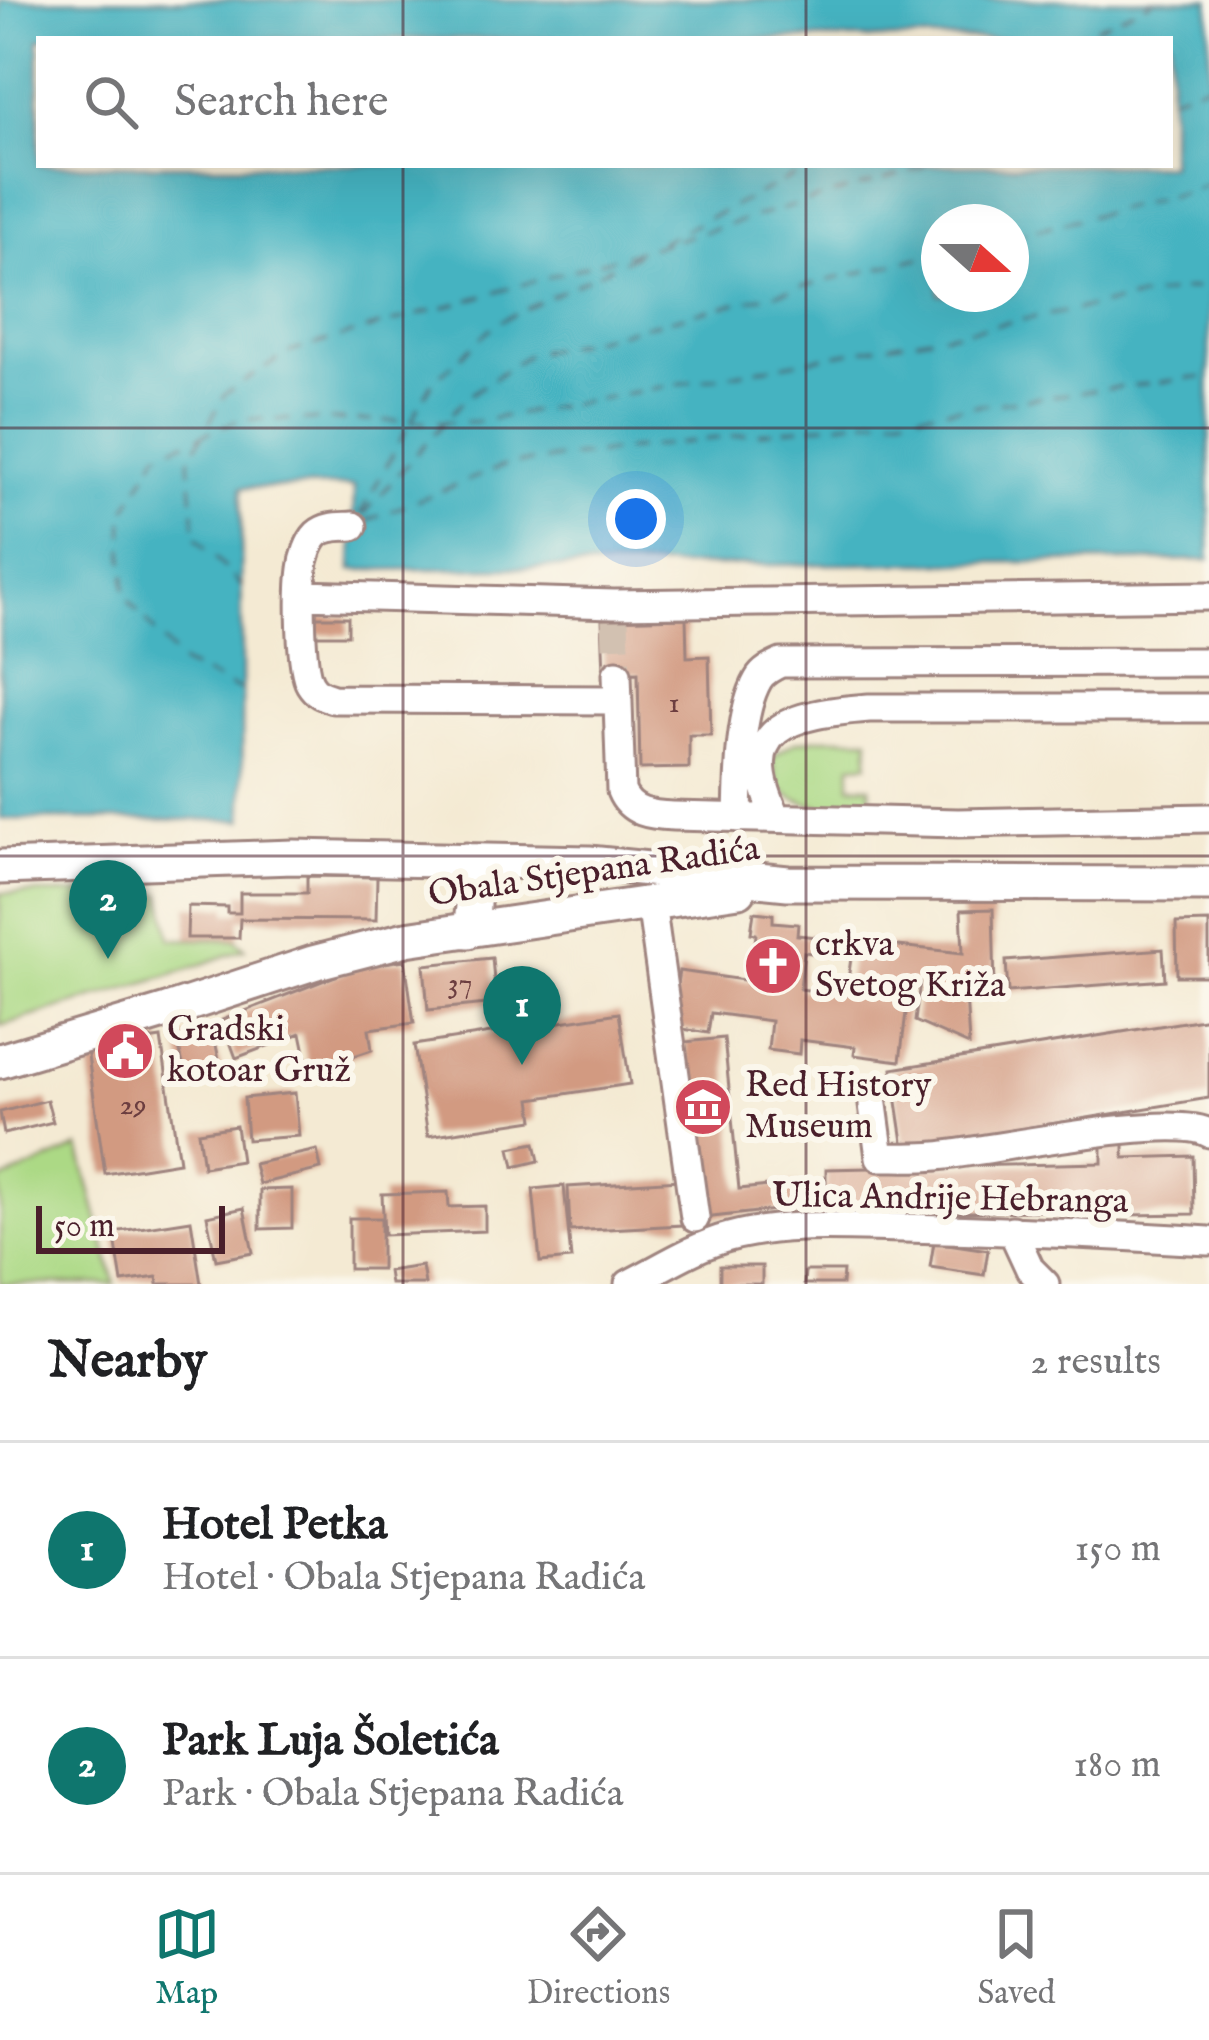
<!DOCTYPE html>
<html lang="en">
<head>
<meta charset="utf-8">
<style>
	:root { --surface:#fff; --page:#f6f6f6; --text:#202124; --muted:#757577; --line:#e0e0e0; --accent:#0f766e }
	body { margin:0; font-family:"IM FELL English",serif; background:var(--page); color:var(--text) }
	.compass { position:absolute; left:921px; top:204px; width:108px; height:108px; border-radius:50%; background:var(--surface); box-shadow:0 12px 48px #0002; rotate:111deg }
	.scale { position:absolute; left:36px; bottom:30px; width:189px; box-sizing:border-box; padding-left:12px; border:6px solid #4a1f2b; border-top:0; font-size:33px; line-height:42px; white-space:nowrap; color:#4a1f2b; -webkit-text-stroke:9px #fbf7ec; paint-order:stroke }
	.you { position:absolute; left:636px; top:519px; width:42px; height:42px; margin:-30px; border:9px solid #fff; border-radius:50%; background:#1a73e8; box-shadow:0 0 0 18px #1a73e833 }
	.badge { display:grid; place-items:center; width:78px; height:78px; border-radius:50%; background:var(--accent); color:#fff; font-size:39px; font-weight:700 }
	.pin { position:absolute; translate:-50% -99px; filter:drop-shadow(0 3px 6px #0008) }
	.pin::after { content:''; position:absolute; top:63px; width:42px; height:36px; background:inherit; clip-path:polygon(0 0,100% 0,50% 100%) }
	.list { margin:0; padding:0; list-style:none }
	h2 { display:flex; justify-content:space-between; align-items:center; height:156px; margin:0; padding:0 48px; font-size:51px }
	h2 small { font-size:39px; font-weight:400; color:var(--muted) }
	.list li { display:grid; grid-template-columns:78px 1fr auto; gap:36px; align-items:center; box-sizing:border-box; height:216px; padding:0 48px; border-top:3px solid var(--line) }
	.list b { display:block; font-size:45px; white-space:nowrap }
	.list p { margin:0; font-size:39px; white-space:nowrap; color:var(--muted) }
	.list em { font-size:39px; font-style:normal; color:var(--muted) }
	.icon { flex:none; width:66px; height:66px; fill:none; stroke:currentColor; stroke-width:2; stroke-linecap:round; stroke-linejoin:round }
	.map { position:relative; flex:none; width:1209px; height:1284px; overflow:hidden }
	.search { position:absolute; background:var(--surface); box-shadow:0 12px 48px #0002; left:36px; right:36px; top:36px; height:132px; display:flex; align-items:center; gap:30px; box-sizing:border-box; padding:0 42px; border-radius:0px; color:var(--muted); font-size:45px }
	.sheet { height:588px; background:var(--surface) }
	nav { display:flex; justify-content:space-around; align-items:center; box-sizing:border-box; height:168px; border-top:3px solid var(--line); background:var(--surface); font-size:33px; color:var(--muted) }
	nav a { display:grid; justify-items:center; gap:6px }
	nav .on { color:var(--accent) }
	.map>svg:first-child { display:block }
	.green { fill:#acd985; stroke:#7b7c58; stroke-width:3 }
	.water { fill:#45b3c1; stroke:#486976; stroke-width:3; fill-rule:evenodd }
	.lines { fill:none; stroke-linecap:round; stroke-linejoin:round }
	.ferry { stroke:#485a67; stroke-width:3; stroke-dasharray:15 12; stroke-linecap:butt }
	.building { fill:#d29a81; fill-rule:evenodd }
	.minor-tunnel { stroke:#d2c1b1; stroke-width:27; stroke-dasharray:27 14; stroke-linecap:butt }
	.minor-casing { stroke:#9f847f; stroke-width:33 }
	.major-casing { stroke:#9f847f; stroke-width:39 }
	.minor { stroke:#fff; stroke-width:27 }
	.major { stroke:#fff; stroke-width:33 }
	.grid { fill:none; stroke:#4a1f2b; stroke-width:3; stroke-opacity:0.55 }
	.labels { text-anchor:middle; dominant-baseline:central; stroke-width:12; stroke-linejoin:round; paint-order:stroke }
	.number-label { font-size:30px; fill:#6c3e40 }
	.street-label { font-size:36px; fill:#4a1f2b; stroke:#fbf7ec }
	.poi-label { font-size:36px; fill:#4a1f2b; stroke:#fbf7ec; text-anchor:start }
</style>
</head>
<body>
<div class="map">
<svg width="1209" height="1284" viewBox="0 0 1209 1284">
	<rect width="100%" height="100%" fill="#fbf7ec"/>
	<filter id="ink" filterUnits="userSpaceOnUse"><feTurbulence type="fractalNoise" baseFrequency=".00833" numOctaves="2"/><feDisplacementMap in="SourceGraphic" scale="24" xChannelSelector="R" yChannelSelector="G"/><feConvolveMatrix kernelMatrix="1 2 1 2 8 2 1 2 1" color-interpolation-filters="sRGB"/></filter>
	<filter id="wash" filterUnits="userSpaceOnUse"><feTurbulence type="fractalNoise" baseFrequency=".004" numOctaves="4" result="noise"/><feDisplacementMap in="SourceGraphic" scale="48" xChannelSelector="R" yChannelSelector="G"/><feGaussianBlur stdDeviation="2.7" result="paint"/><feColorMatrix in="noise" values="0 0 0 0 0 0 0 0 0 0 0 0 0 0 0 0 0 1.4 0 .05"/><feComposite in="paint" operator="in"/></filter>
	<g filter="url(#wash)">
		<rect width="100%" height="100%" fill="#f4ead3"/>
		<!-- green -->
		<path class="green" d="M818 738H869L868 764 851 765 850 786H870L871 810C838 808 804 810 778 788L772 757 795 742Z
			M0 893 162 894 171 939 236 940 245 949 189 969 0 1026Z
			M79 1147 115 1284H0V1181Z"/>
		<!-- water -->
		<path class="water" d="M0 0H1209V560L352 570 354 486 241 488 243 820 0 819ZM39 39H1170V165H39ZM939 222H1011V294H939Z"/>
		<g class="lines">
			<!-- ferry -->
			<path class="ferry" d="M1071 39 1155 0
				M1170 96 1209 83
				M1011 236 1178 194 1209 184
				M660 242 817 165
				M360 514 432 383 497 323 641 252
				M363 515 464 399 527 355 939 253
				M366 521 506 465 1209 376
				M243 588 196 537 189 460 225 394 290 352 934 165
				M243 691 183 665 125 596 123 515 158 453 241 419 474 422 1209 285"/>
		</g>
		<g id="blocks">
			<!-- building -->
			<path class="building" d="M316 617H348V635H316Z
				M686 618 687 657 709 656 711 735H689V768L640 769 638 673 604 674 602 620Z
				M307 876 377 877 376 920 240 919 239 938H187L188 906 227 907V913H240V893H307Z
				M993 909 995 990 966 993 969 1045 915 1021 920 982 910 981 900 1061 854 1055 855 1047 800 1040 799 1054 768 1050 771 1021 711 1013 708 1033 670 1027 679 971 751 981 756 934 751 933 754 912 773 914V922L798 924 797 935 963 953 961 910ZM804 952 851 958 846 995 800 989Z
				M1209 922V976H1177L1176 923Z
				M1163 949 1165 980 1008 992 1006 961Z
				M492 958 496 1003 428 1010 424 965Z
				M405 960 414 1023 369 1029 372 1050 309 1071 301 1033 236 1058 222 1020 361 966Z
				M619 1013 630 1084 531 1099 534 1120 428 1136 414 1045Z
				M1209 1018V1098L904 1148 892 1069Z
				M213 1031 221 1069 186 1077 177 1039Z
				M161 1038 179 1162 105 1174 87 1049Z
				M724 1038 739 1189 799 1183 802 1207 703 1218 685 1042Z
				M295 1093 299 1136 247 1140 244 1098Z
				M47 1100 53 1122 4 1134 0 1112Z
				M236 1126 241 1161 203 1167 198 1132Z
				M1124 1142V1158L1193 1156 1194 1214 1125 1215 1126 1210 812 1214V1189L826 1188V1169L1102 1163V1143Z
				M535 1143 539 1161 514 1167 510 1148Z
				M317 1150 321 1169 259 1184 254 1164Z
				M679 1180 682 1225 570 1231 568 1187Z
				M564 1186 571 1259 540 1262 533 1189Z
				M292 1189V1228L260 1229V1190Z
				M448 1192 449 1207 485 1206V1231L384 1235 382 1194Z
				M244 1208 253 1253 216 1260 207 1216Z
				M349 1218H381V1269H349Z
				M191 1220 201 1284H158L157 1277 122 1282 114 1232Z
				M934 1242 988 1250 984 1275 930 1267Z
				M422 1266 425 1284H390L388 1271Z
				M720 1266H762V1284H720Z
				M805 1271H843L842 1284H804Z"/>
		</g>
	</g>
	<g filter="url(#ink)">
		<use href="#blocks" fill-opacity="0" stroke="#9f847f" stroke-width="3"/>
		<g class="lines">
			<!-- minor-tunnel -->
			<path class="minor-tunnel" d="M615 620 617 674"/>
			<!-- minor casing -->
			<g class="minor-casing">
				<path id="minor" d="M353 526C341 527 327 525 317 534 309 542 304 558 303 569 300 592 300 667 310 684 316 694 323 696 333 699L618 700
					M303 595 614 604 1209 596
					M617 674 621 791C630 813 651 815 673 816L958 823 1209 818
					M738 818C739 780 739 713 758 680 763 671 772 667 781 663L1209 662
					M777 818C732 726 791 714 869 708H1209
					M651 903 695 1218
					M873 1105 880 1157C899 1157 918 1158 937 1156 989 1151 1173 1112 1209 1133
					M1012 1230 1030 1269 1045 1284
					M629 1284C661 1268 695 1246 729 1237 785 1222 847 1227 904 1228 1006 1230 1107 1235 1209 1241"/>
			</g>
			<!-- major casing -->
			<g class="major-casing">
				<path id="major" d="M466 860C473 888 477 903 468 931
					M0 867 294 857 589 863 788 883 1209 884
					M0 1061 167 1011 313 963 406 939 739 890"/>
			</g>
			<!-- minor -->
			<use href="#minor" class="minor"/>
			<!-- major -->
			<use href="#major" class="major"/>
		</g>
	</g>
	<!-- grid -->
	<path class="grid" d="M403 0V39M806 0V39M403 165V1284M806 165V1284M0 428H1209M0 856H1209"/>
	<!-- icons -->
	<defs>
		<g id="church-disc" transform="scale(3)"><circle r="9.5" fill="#d1495b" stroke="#fbf7ec"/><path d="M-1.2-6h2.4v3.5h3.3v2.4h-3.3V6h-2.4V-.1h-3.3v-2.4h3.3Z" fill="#fff"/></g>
		<g id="civic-disc" transform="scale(3)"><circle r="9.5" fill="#d1495b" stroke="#fbf7ec"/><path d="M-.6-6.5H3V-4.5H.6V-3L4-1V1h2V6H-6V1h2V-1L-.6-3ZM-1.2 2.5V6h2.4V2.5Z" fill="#fff"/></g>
		<g id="museum-disc" transform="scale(3)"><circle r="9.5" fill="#d1495b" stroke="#fbf7ec"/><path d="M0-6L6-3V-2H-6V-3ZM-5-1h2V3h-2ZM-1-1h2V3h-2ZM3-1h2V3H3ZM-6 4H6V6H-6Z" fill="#fff"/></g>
	</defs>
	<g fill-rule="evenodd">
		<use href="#church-disc" x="773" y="966"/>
		<use href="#civic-disc" x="125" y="1051"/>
		<use href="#museum-disc" x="703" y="1107"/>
	</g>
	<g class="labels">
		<!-- number labels -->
		<g class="number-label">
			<text x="674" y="704">1</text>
			<text x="460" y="984">37</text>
			<text x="133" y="1106">29</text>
		</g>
		<!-- street labels -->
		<g class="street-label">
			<text transform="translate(594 872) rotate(-8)">Obala Stjepana Radića</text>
			<text transform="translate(950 1199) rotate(1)">Ulica Andrije Hebranga</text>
		</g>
		<!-- poi labels -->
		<g class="poi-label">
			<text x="815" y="945">crkva<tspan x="815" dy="41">Svetog Križa</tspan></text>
			<text x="167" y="1030">Gradski<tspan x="167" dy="41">kotoar Gruž</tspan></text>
			<text x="745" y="1086">Red History<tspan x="745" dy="41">Museum</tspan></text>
		</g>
	</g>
</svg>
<svg class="compass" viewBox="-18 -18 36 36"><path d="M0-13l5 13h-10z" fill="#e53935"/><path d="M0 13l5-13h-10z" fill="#757577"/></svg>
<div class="scale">50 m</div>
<div class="you"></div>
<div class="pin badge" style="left:522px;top:1065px">1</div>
<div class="pin badge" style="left:108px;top:959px">2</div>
<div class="search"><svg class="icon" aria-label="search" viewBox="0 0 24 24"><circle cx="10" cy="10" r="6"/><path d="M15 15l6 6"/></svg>Search here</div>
</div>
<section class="sheet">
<h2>Nearby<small>2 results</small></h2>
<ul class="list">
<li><span class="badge">1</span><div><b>Hotel Petka</b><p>Hotel · Obala Stjepana Radića</p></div><em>150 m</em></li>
<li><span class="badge">2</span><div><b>Park Luja Šoletića</b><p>Park · Obala Stjepana Radića</p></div><em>180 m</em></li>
</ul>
</section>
<nav>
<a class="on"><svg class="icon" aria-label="map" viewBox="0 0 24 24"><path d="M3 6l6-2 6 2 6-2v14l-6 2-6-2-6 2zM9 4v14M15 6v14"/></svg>Map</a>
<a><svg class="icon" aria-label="directions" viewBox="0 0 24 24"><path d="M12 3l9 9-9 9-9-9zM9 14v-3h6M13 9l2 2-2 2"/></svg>Directions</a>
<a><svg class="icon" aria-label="saved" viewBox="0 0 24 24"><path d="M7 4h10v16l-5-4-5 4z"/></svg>Saved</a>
</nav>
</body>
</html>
